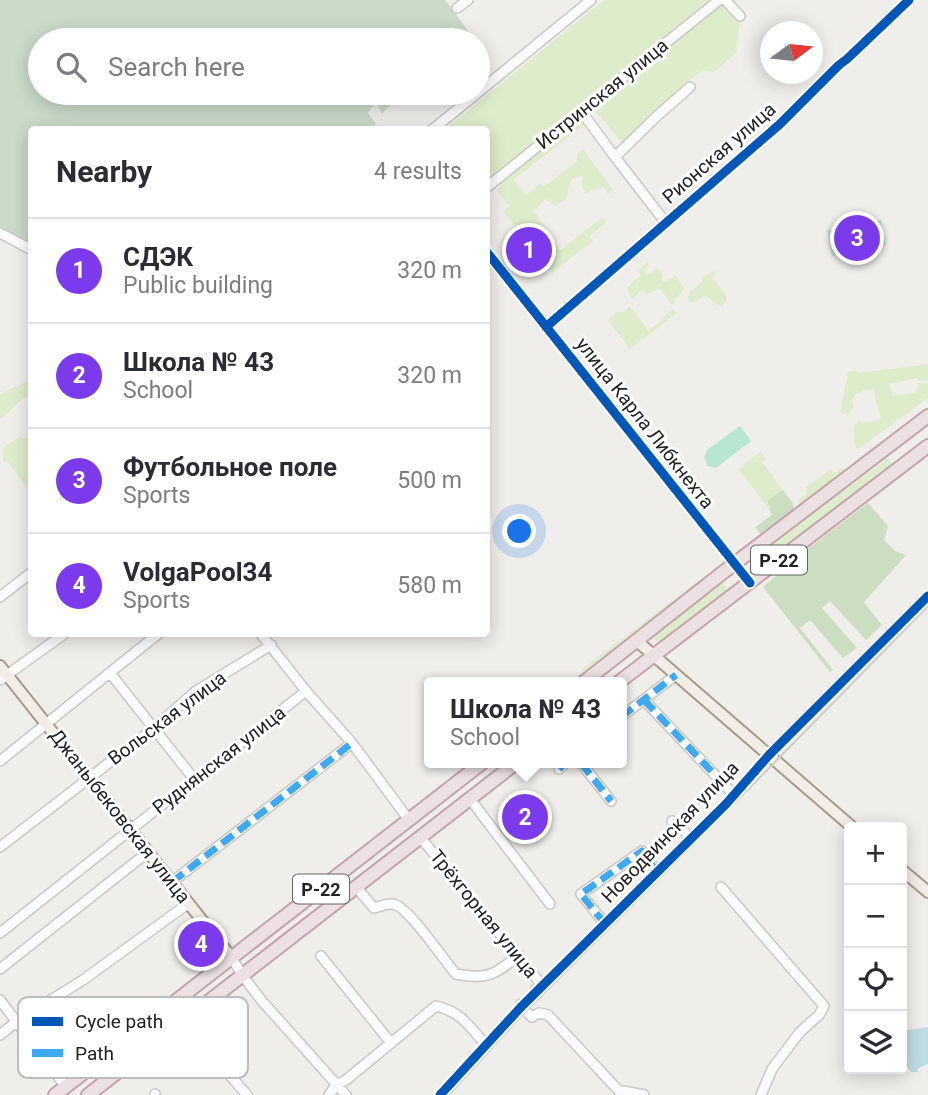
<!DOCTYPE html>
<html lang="en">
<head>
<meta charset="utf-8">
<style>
	:root { --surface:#fff; --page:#f7f7f7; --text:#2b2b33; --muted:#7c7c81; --line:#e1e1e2; --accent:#7c3aed }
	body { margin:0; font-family:Roboto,sans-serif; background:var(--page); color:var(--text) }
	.controls { position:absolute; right:21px; bottom:21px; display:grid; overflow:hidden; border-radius:7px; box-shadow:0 4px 18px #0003 }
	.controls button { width:63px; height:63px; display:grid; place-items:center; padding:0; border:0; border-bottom:2px solid var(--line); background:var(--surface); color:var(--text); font:35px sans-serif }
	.compass { position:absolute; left:760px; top:21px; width:63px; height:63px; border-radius:50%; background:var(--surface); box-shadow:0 4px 18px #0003; rotate:75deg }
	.you { position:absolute; left:520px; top:532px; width:24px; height:24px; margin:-18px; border:5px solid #fff; border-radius:50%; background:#1a73e8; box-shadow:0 0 0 10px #1a73e833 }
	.badge { display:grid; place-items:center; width:46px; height:46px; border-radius:50%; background:var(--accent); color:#fff; font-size:23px; font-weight:700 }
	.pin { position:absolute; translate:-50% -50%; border:4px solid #fff; box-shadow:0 2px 7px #0006 }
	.popup { position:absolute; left:424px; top:677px; width:203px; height:91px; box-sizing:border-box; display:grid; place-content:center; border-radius:7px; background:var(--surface); filter:drop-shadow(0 2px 5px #0005); font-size:23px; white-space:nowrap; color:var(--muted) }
	.popup b { font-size:26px; color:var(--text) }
	.popup::after { content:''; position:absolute; left:50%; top:100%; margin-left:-14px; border:14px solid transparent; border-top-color:var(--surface) }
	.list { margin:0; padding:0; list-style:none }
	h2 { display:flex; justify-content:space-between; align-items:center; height:91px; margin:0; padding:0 28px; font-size:30px }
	h2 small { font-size:23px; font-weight:400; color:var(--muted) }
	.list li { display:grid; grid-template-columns:46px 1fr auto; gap:21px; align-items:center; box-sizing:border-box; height:105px; padding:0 28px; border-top:2px solid var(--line) }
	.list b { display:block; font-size:26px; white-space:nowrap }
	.list p { margin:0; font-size:23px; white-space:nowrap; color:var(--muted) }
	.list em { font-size:23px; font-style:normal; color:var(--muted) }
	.icon { flex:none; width:38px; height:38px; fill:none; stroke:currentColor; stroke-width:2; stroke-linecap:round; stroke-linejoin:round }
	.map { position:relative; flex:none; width:928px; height:1095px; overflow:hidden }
	.search { position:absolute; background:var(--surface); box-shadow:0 4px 18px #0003; left:28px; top:28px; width:462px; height:77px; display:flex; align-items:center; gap:18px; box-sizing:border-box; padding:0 24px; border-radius:38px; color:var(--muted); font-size:26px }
	.panel { position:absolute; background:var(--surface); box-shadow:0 4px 18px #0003; left:28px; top:126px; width:462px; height:511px; border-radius:7px }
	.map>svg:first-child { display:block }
	.grass { fill:#ddeccb }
	.forest { fill:#cbdec1 }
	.cemetery { fill:#cadbca }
	.pitch { fill:#b7e6d2 }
	.water { fill:#bfdbe3 }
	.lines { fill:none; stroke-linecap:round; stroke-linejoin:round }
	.minor-casing { stroke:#c9c8c7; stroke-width:12 }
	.major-casing { stroke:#a79c86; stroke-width:14 }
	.highway-casing { stroke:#c5a2ac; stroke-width:16 }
	.minor { stroke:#fdfcfc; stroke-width:9 }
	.major { stroke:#f3ede7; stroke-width:10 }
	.highway { stroke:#ece0e2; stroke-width:12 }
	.tram { stroke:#ccc; stroke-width:2 }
	.quiet { stroke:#3fa9f5; stroke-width:7; stroke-dasharray:14 7; stroke-linecap:butt }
	.cycleway-casing { stroke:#fff; stroke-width:13 }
	.cycleway { stroke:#0057b8; stroke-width:9 }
	.labels { text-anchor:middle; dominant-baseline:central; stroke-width:6; stroke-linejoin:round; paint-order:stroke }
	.shield { fill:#fff; stroke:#646464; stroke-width:2 }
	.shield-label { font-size:18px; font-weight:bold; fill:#222 }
	.street-label { font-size:19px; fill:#222; stroke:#fff }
	.key { fill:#fff; stroke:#bdbdbd; stroke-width:2 }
	.key-label { font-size:19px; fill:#222 }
</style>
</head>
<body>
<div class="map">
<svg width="928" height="1095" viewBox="0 0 928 1095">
	<rect width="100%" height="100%" fill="#f0eeeb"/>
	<!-- grass -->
	<path class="grass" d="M604 0H709L487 182 486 130H444Z
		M724 0H736L740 25 736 53 714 72 702 71 680 87 623 144 600 116 594 111 602 98 621 83 631 80 647 61Z
		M582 117 587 123 513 180 526 195 539 184 543 187 577 161V154L583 149 613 190 608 194 604 187 585 193 581 184 583 176 574 177 570 182 566 199 555 206 545 199 534 211 560 250 603 217 606 222 590 236 593 241 552 273 503 211 509 206 497 191 508 174Z
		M647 262 649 266 644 270 647 275 657 268 662 274V281L664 282 676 276 684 288 681 294 674 299 676 302 672 305 660 289 646 294 642 290 632 299 627 289 634 280 641 276 638 270Z
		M714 271 716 274 712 279C718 285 725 291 727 300L722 307 712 301 706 296 691 303 688 298 690 292 703 281 702 278Z
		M630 307 648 330 663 320 662 318 673 309 677 313 630 349 608 320 616 312H623Z
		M928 364V381H919L917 378 889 384 893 396 916 392 919 383H928V398L857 450 854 442V426L859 420 865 423 881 419 873 389 856 393 852 401 853 408 848 416 840 413 848 372 856 370 857 373Z
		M31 380V396C16 399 13 412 0 419V394Z
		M19 437 31 439V485L27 488 8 462H3L4 447Z
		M761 451 765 459 762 462 783 490 768 501 772 507 769 509 738 469Z
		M888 458 894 466 756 570 749 561Z
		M842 468 846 472 800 508 798 501 807 493 806 487 831 469 834 473Z
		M718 566 721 570 586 675 582 669Z
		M722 582 728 590 660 645 653 637Z"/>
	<!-- forest -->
	<path class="forest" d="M783 490 793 503 795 513 762 537 755 527 772 515 769 509 771 507 767 501Z
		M868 503 888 526 884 540 895 551 906 555 864 602 882 625 866 640 830 601 822 608 857 648 843 658 810 620 800 628 833 670 830 672 763 587 810 547Z"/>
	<!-- cemetery -->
	<path class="cemetery" d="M0 0H445L475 40H40V93H407L386 109 382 114 377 103 374 104 368 113 376 124 369 129 32 130 31 254 0 237Z"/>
	<!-- pitch -->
	<path class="pitch" d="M881 220 886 245 832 256 827 230Z
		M740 426 751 441 716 468 708 466 704 457 708 449Z"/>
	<!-- water -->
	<path class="water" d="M928 1027V1064L917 1069 918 1072H911L902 1061V1031Z"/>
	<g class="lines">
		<!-- minor casing -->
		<g class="minor-casing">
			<path id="minor" d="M725 0 740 16
				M457 8 468 0
				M581 111 615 157 657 116 690 87
				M432 130 591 0
				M615 157 666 223
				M486 188 719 0
				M0 233 32 250
				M486 251 750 583
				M546 327 780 124 839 65 847 59 909 0
				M0 597 32 572
				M261 634 306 691 352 743 409 820
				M110 673 194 779
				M0 680 64 634
				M644 700 734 795
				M621 717 676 675
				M0 761 158 634
				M581 763 611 801
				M559 769 565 763
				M470 799 550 904
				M672 821 692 838
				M420 837 541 984 536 989
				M0 847 154 728 196 691 271 645
				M172 882 352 743
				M356 887 374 908C382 906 388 902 396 905 411 911 443 959 456 974 487 980 495 975 519 955
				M721 887 824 1006 819 1015 800 1032 772 1069 761 1095
				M605 924 581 894 642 851 657 872
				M0 933 306 691
				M321 956 391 1043
				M232 958 242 975 262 1001 346 1095
				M0 969 148 852
				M0 1000 66 1087
				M521 1004 520 1006 532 1017 539 1013 548 1015 620 1092 623 1091 622 1095
				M0 1035 17 1021 83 980 189 903
				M212 1055 247 1095
				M623 1091 644 1095
				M155 1094V1095
				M329 1095 336 1085 346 1080 436 1006C460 1011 470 1027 486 1045
				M440 1095 521 1007 726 804 769 755 928 596"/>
		</g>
		<!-- major casing -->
		<g class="major-casing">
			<path id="major" d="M637 641 852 827
				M0 666 232 958
				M902 870 928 892"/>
		</g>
		<!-- highway casing -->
		<g class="highway-casing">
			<path id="highway" d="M584 682 721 574 928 416
				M619 682 928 446
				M55 1095 482 763
				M88 1095 516 763"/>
		</g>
		<!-- minor -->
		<use href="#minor" class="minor"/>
		<!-- major -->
		<use href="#major" class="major"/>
		<!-- highway -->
		<use href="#highway" class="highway"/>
		<!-- tram -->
		<path class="tram" d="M449 1095 525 1012 721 817 928 606"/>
		<!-- quiet -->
		<path class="quiet" d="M644 700 734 795
			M621 717 676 675
			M581 763 611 801
			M559 769 565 763
			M672 821 692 838
			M172 882 352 743
			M605 924 581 894 642 851 657 872"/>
		<!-- cycleway casing -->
		<g class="cycleway-casing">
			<path id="cycleway" d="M486 251 750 583
				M546 327 780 124 839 65 847 59 909 0
				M440 1095 521 1007 726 804 769 755 928 596"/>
		</g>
		<!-- cycleway -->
		<use href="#cycleway" class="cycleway"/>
	</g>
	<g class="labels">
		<!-- shield labels -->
		<g class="shield">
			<rect x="751" y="545.5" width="56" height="29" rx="5"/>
			<rect x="293" y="874.5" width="56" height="29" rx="5"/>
		</g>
		<g class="shield-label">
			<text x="779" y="560">Р-22</text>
			<text x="321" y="889">Р-22</text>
		</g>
		<!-- street labels -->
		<g class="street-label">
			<text transform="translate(602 94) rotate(-39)">Истринская улица</text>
			<text transform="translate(719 153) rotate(-41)">Рионская улица</text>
			<text transform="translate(645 423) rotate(52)">улица Карла Либкнехта</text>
			<text transform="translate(167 718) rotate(-37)">Вольская улица</text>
			<text transform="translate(219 760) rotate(-38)">Руднянская улица</text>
			<text transform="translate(120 816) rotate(52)">Джаныбековская улица</text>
			<text transform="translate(670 832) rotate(-46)">Новодвинская улица</text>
			<text transform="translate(484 914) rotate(51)">Трёхгорная улица</text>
		</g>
	</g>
	<!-- legend -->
	<rect x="18" y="997" width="230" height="81" rx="10" class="key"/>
	<rect x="32" y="1017" width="31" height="9" fill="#0057b8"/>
	<rect x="32" y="1049" width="31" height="8" fill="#3fa9f5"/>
	<g class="key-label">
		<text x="75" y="1028">Cycle path</text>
		<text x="75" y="1060">Path</text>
	</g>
</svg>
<div class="controls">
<button>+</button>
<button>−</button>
<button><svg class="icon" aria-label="locate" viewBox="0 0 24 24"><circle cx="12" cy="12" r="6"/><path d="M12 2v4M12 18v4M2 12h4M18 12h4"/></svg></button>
<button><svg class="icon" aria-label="layers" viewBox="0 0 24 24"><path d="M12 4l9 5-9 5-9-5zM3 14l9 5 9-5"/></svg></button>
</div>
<svg class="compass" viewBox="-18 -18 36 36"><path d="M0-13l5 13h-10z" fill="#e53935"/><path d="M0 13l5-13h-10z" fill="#7c7c81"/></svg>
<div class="you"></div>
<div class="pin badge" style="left:529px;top:250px">1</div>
<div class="pin badge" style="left:525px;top:817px">2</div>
<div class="popup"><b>Школа № 43</b>School</div>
<div class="pin badge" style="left:857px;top:238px">3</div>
<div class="pin badge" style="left:201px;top:944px">4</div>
<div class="search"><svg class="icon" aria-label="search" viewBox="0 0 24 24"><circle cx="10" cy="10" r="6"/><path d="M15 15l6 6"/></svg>Search here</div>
<section class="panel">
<h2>Nearby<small>4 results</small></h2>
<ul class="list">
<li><span class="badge">1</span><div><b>СДЭК</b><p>Public building</p></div><em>320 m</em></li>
<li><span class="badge">2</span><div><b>Школа № 43</b><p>School</p></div><em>320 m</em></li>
<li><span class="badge">3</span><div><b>Футбольное поле</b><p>Sports</p></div><em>500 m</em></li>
<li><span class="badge">4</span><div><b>VolgaPool34</b><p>Sports</p></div><em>580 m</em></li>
</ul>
</section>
</div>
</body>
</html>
